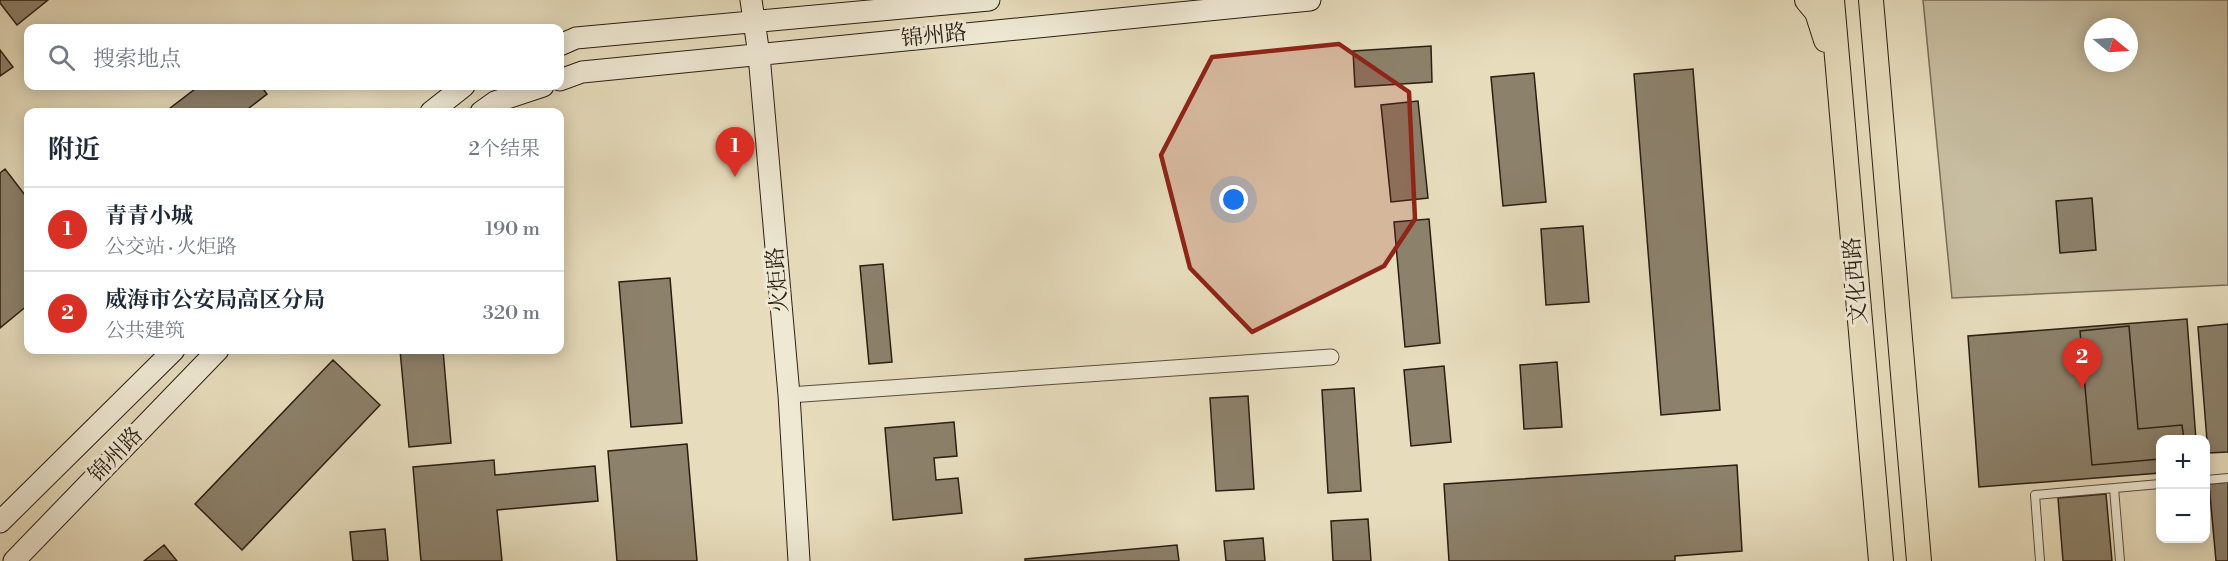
<!DOCTYPE html>
<html lang="zh">
<head>
<meta charset="utf-8">
<style>
	:root { --surface:#fff; --page:#f6f6f7; --text:#1f2937; --muted:#747a83; --line:#e0e1e3; --accent:#d93025 }
	body { margin:0; font-family:"Libre Bodoni","Noto Serif SC",serif; background:var(--page); color:var(--text) }
	.controls { position:absolute; right:18px; bottom:18px; display:grid; overflow:hidden; border-radius:12px; box-shadow:0 3px 15px #0003 }
	.controls button { width:54px; height:54px; display:grid; place-items:center; padding:0; border:0; border-bottom:2px solid var(--line); background:var(--surface); color:var(--text); font:30px sans-serif }
	.compass { position:absolute; left:2084px; top:18px; width:54px; height:54px; border-radius:50%; background:var(--surface); box-shadow:0 3px 15px #0003; rotate:108deg }
	.you { position:absolute; left:1234px; top:200px; width:21px; height:21px; margin:-15px; border:4px solid #fff; border-radius:50%; background:#1a73e8; box-shadow:0 0 0 9px #1a73e833 }
	.badge { display:grid; place-items:center; width:39px; height:39px; border-radius:50%; background:var(--accent); color:#fff; font-size:20px; font-weight:700 }
	.pin { position:absolute; translate:-50% -50px; filter:drop-shadow(0 2px 3px #0008) }
	.pin::after { content:''; position:absolute; top:32px; width:21px; height:18px; background:inherit; clip-path:polygon(0 0,100% 0,50% 100%) }
	.list { margin:0; padding:0; list-style:none }
	h2 { display:flex; justify-content:space-between; align-items:center; height:78px; margin:0; padding:0 24px; font-size:26px }
	h2 small { font-size:20px; font-weight:400; color:var(--muted) }
	.list li { display:grid; grid-template-columns:39px 1fr auto; gap:18px; align-items:center; box-sizing:border-box; height:84px; padding:0 24px; border-top:2px solid var(--line) }
	.list b { display:block; font-size:22px; white-space:nowrap }
	.list p { margin:0; font-size:20px; white-space:nowrap; color:var(--muted) }
	.list em { font-size:20px; font-style:normal; color:var(--muted) }
	.icon { flex:none; width:33px; height:33px; fill:none; stroke:currentColor; stroke-width:2; stroke-linecap:round; stroke-linejoin:round }
	.map { position:relative; flex:none; width:2228px; height:561px; overflow:hidden }
	.search { position:absolute; background:var(--surface); box-shadow:0 3px 15px #0003; left:24px; top:24px; width:540px; height:66px; display:flex; align-items:center; gap:15px; box-sizing:border-box; padding:0 21px; border-radius:12px; color:var(--muted); font-size:22px }
	.panel { position:absolute; background:var(--surface); box-shadow:0 3px 15px #0003; left:24px; top:108px; width:540px; height:246px; border-radius:12px }
	.map>svg:first-child { display:block }
	.green { fill:#c7bda0; stroke:#786e5a; stroke-width:1.5; fill-rule:evenodd }
	.building { fill:#8c816b; stroke:#2a1e13; stroke-width:1.5 }
	.lines { fill:none; stroke-linecap:round; stroke-linejoin:round }
	.lane-casing { stroke:#594e3e; stroke-width:10 }
	.street-casing { stroke:#594e3e; stroke-width:17 }
	.secondary-casing { stroke:#2a1e13; stroke-width:23 }
	.primary-casing { stroke:#2a1e13; stroke-width:26 }
	.lane { stroke:#efe9d4; stroke-width:8 }
	.street { stroke:#efe9d4; stroke-width:15 }
	.secondary { stroke:#efe9d4; stroke-width:21 }
	.primary { stroke:#e7ddbd; stroke-width:24 }
	.marked { fill:#8f2418; fill-opacity:0.2; stroke:#8f2418; stroke-width:4.5; stroke-linejoin:round }
	.labels { text-anchor:middle; dominant-baseline:central; stroke-width:6; stroke-linejoin:round; paint-order:stroke }
	.street-label { font-size:22px; fill:#2a1e13; stroke:#efe9d4 }
</style>
</head>
<body>
<div class="map">
<svg width="2228" height="561" viewBox="0 0 2228 561">
	<rect width="100%" height="100%" fill="#e7ddbd"/>
	<filter id="stains"><feTurbulence type="fractalNoise" baseFrequency=".00333" numOctaves="4"/><feColorMatrix values="0 0 0 0 .2 0 0 0 0 .09 0 0 0 0 .02 0 0 0 .5 -.17"/></filter>
	<radialGradient id="worn" r=".72"><stop offset=".6" stop-color="#630" stop-opacity="0"/><stop offset="1" stop-color="#630" stop-opacity=".3"/></radialGradient>
	<!-- green -->
	<path class="green" d="M1923 0H2228V285L1952 298ZM2093 27H2129V63H2093Z"/>
	<!-- building -->
	<path class="building" d="M0 0H48L17 25 0 3Z
		M1431 46 1432 82 1355 87 1353 51Z
		M0 50 13 67 0 76Z
		M1693 69 1720 410 1661 415 1634 74Z
		M1534 73 1546 202 1503 206 1491 77Z
		M199 86H261L267 94 244 112H165Z
		M1418 101 1428 198 1391 202 1381 105Z
		M5 169 28 199V305L0 328V173Z
		M2092 198 2096 250 2060 253 2056 201Z
		M1429 219 1440 343 1405 347 1394 222Z
		M1583 226 1589 302 1546 305 1541 229Z
		M883 264 892 362 869 364 860 266Z
		M670 278 682 423 631 427 619 282Z
		M2187 319 2196 440H2160V473L1979 487 1968 336Z
		M2228 324V452L2208 453 2198 327Z
		M2129 326 2138 429 2182 425 2184 440H2160V459L2092 465 2080 331Z
		M400 350H443L451 443 409 447Z
		M333 360 380 405 242 550 195 504Z
		M1557 362 1562 427 1524 429 1520 365Z
		M1444 366 1451 442 1411 446 1404 370Z
		M1354 388 1361 491 1328 493 1322 390Z
		M1248 396 1254 489 1216 491 1210 398Z
		M954 422 957 456 934 458 936 480 958 478 962 513 893 520 885 428Z
		M687 444 697 561H617L608 451Z
		M494 460 495 475 595 466 598 501 497 510 502 561H421L413 467Z
		M1737 465 1742 551 1675 556V561H1449L1444 484Z
		M2228 482V561H2216L2209 484Z
		M2106 494 2112 561H2063L2058 498Z
		M1368 519 1371 561H1333L1331 521Z
		M385 529 388 561H353L350 532Z
		M1263 538 1265 561H1226L1224 541Z
		M164 545 177 561H144Z
		M1177 545 1179 561H1025V559Z"/>
	<g class="lines">
		<!-- lane casing -->
		<g class="lane-casing">
			<path id="lane" d="M2206 480 2228 478
				M2114 488 2120 561
				M2040 561 2035 495 2160 484"/>
		</g>
		<!-- street casing -->
		<g class="street-casing">
			<path id="street" d="M789 395 1331 357"/>
		</g>
		<!-- secondary casing -->
		<g class="secondary-casing">
			<path id="secondary" d="M751 0 759 55 789 395 799 561
				M560 45 576 38 989 0
				M560 80 582 72 1310 0
				M431 112 464 86
				M481 112 495 102 543 86
				M0 522 174 350
				M14 561 218 350"/>
		</g>
		<!-- primary casing -->
		<g class="primary-casing">
			<path id="primary" d="M1807 0 1817 12 1826 40
				M1832 0 1881 561
				M1871 0 1919 561"/>
		</g>
		<!-- lane -->
		<use href="#lane" class="lane"/>
		<!-- street -->
		<use href="#street" class="street"/>
		<!-- secondary -->
		<use href="#secondary" class="secondary"/>
		<!-- primary -->
		<use href="#primary" class="primary"/>
	</g>
	<!-- marked area -->
	<path class="marked" d="M1339 44 1409 92 1415 219 1384 266 1252 332 1190 268 1161 155 1212 57Z"/>
	<g class="labels">
		<!-- street labels -->
		<g class="street-label">
			<text transform="translate(934 36) rotate(-6)">锦州路</text>
			<text transform="translate(778 280) rotate(-95)">火炬路</text>
			<text transform="translate(1856 281) rotate(-95)">文化西路</text>
			<text transform="translate(116 455) rotate(-46)">锦州路</text>
		</g>
	</g>
	<rect width="100%" height="100%" filter="url(#stains)"/>
	<rect width="100%" height="100%" fill="url(#worn)"/>
</svg>
<div class="controls">
<button>+</button>
<button>−</button>
</div>
<svg class="compass" viewBox="-18 -18 36 36"><path d="M0-13l5 13h-10z" fill="#e53935"/><path d="M0 13l5-13h-10z" fill="#747a83"/></svg>
<div class="you"></div>
<div class="pin badge" style="left:735px;top:177px">1</div>
<div class="pin badge" style="left:2082px;top:388px">2</div>
<div class="search"><svg class="icon" aria-label="search" viewBox="0 0 24 24"><circle cx="10" cy="10" r="6"/><path d="M15 15l6 6"/></svg>搜索地点</div>
<section class="panel">
<h2>附近<small>2个结果</small></h2>
<ul class="list">
<li><span class="badge">1</span><div><b>青青小城</b><p>公交站 · 火炬路</p></div><em>190 m</em></li>
<li><span class="badge">2</span><div><b>威海市公安局高区分局</b><p>公共建筑</p></div><em>320 m</em></li>
</ul>
</section>
</div>
</body>
</html>
